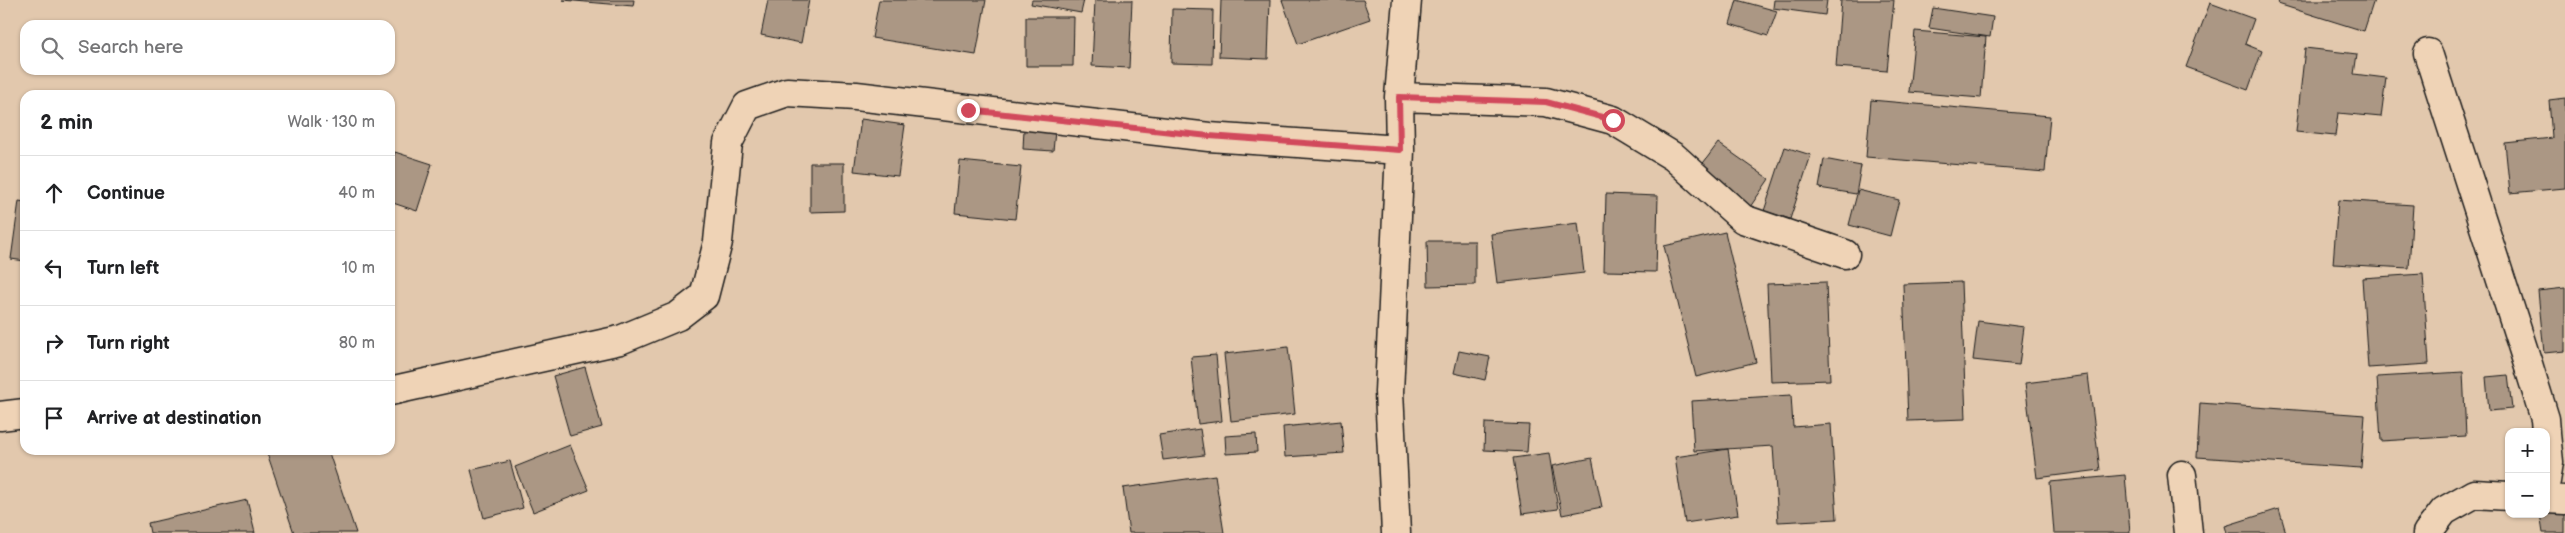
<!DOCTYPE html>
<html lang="en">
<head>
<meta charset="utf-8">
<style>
	:root { --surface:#fff; --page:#f2f2f2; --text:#202124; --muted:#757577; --line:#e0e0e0 }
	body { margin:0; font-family:"Balsamiq Sans",sans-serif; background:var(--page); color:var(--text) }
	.controls { position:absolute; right:15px; bottom:15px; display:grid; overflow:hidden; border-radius:10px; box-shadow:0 1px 4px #0004 }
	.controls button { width:45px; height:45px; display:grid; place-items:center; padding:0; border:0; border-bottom:1px solid var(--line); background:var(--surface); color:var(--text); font:25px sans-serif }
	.stop { position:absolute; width:15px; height:15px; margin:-11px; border:4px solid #d1495b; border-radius:50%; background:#fff }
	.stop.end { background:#d1495b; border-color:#fff; box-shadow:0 1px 5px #0008 }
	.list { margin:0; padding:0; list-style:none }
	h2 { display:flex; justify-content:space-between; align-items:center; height:65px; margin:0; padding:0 20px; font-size:21px }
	h2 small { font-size:16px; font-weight:400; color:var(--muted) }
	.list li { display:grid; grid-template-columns:32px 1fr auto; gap:15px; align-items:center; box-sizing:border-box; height:75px; padding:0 20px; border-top:1px solid var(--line) }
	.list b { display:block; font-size:19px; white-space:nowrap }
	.list em { font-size:16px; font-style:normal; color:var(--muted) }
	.icon { flex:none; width:28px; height:28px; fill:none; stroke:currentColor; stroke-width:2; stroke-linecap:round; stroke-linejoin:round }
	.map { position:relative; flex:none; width:2565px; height:533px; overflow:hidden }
	.search { position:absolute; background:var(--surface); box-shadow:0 1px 4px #0004; left:20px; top:20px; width:375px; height:55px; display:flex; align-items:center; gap:12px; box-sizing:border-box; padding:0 18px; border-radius:15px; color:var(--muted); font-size:19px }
	.panel { position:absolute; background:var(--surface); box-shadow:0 1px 4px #0004; left:20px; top:90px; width:375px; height:365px; border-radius:15px }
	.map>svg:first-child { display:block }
	.building { fill:#ab9784; stroke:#1c1c1c }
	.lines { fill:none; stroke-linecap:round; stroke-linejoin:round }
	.street-casing { stroke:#1c1c1c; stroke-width:31 }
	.street { stroke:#efd3b6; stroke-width:28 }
	.route { stroke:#d1495b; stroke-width:6 }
</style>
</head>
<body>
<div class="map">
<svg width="2565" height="533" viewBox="0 0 2565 533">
	<rect width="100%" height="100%" fill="#e2c8ad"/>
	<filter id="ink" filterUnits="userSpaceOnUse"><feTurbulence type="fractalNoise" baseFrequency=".02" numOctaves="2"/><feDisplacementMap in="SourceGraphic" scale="10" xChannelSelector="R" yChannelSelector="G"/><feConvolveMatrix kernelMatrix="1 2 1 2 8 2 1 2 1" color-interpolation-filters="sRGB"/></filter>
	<g filter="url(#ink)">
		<!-- building -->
		<path class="building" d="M563 0H634L633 6Z
			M768 0H809L801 43 761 35Z
			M879 0H986L976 55 872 38Z
			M1032 0H1084L1081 13 1031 4Z
			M1095 0H1132L1129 68 1092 66Z
			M1221 0H1270L1268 59 1219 57Z
			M1282 0H1363L1370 19 1298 44Z
			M1737 0 1777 11 1768 36 1730 24Z
			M1774 0H1827L1825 15 1773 8Z
			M1841 0H1894L1887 71 1836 67Z
			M2279 0H2374L2364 31 2278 4Z
			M2210 3 2254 19 2245 44 2262 51 2248 90 2186 67Z
			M1933 8 1993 17 1990 37 1929 28Z
			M1172 9 1213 10 1212 64 1171 63Z
			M1026 17H1074L1073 66H1026Z
			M1915 31 1986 37 1981 98 1909 92Z
			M2305 48 2357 54 2354 74 2386 78 2381 117 2338 113 2335 136 2296 132Z
			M2565 98V188L2510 193 2505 143 2552 138 2549 100Z
			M1871 100 2050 116 2045 172 1866 157Z
			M861 119 905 125 898 176 854 171Z
			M1024 129 1055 131 1053 151 1023 149Z
			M1718 143 1769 179 1750 207 1698 170Z
			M1785 147 1811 155 1790 219 1764 211Z
			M395 152 432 164 417 211 390 202V168Z
			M1824 159 1861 166 1856 194 1819 188Z
			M960 161 1021 167 1015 219 955 213Z
			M810 163H844V211L810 212Z
			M1858 190 1899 200 1890 236 1849 225Z
			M1606 194 1658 196 1656 272 1604 271Z
			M2338 200 2413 205 2409 268 2333 264Z
			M19 201 25 202V261L11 259Z
			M1578 223 1584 273 1497 283 1491 234Z
			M1725 232 1756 362 1696 377 1664 246Z
			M1427 241H1475V285L1428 286Z
			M2423 274 2429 364 2368 368 2362 278Z
			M1826 282 1830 380 1771 382 1767 284Z
			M1961 282 1966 419 1908 421 1903 284Z
			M2565 288V351L2544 353 2538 291Z
			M1978 321 2024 327 2019 365 1973 360Z
			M1288 347 1295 414 1231 421 1224 354Z
			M1459 351 1490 357 1485 380 1454 373Z
			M1216 355 1222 421 1198 424 1191 357Z
			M585 367 602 427 570 436 553 376Z
			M2463 372 2466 436 2381 441 2377 377Z
			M2088 375 2100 470 2037 478 2025 383Z
			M2508 375 2512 409 2489 411 2486 377Z
			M1791 395 1793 427 1831 424 1837 519 1778 522 1773 446 1694 451 1691 401Z
			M2200 403 2365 415 2361 468 2197 457Z
			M1341 421 1344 453 1285 457 1283 427Z
			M1485 423 1529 425 1527 452 1484 450Z
			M1200 429 1204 455 1163 460 1159 435Z
			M1256 434 1257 452 1226 454 1225 436Z
			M570 445 589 490 533 512 515 467Z
			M1728 449 1738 515 1685 523 1675 457Z
			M266 450H328L356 533H294Z
			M1549 453 1558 509 1522 514 1513 458Z
			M1592 458 1602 507 1562 515 1552 466Z
			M510 461 523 508 484 518 471 470Z
			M1215 475 1224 533H1129L1123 488Z
			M2125 475 2130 533H2054L2050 482Z
			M247 500 255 533H150L148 523Z
			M2279 509 2286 533H2227L2225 526Z
			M2565 509V533H2543L2540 514Z"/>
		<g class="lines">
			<!-- street casing -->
			<g class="street-casing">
				<path id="street" d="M2428 53 2528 364 2545 419 2546 432
					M1399 97 1546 102 1613 120 1674 157 1743 219 1845 254
					M390 391 620 340 678 316 704 296 718 242 728 143 747 106 787 92 856 96 1209 137 1400 150
					M0 416 25 413
					M2546 434 2549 462 2546 481
					M2182 475 2188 533
					M2546 499 2565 500
					M1396 533 1389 392 1400 150 1399 97 1407 0
					M2427 533 2444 511 2474 494 2509 496"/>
			</g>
			<!-- street -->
			<use href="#street" class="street"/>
		</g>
	</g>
	<g class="lines" filter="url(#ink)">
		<!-- route -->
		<path class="route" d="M968 110 1209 136 1400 150 1399 97 1546 102 1613 120"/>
	</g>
</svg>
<div class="controls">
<button>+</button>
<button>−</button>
</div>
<div class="stop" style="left:1613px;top:120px"></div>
<div class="stop end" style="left:968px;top:110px"></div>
<div class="search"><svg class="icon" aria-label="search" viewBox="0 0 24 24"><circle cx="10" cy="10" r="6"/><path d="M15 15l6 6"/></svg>Search here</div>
<section class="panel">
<h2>2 min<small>Walk · 130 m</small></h2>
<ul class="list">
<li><svg class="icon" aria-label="ahead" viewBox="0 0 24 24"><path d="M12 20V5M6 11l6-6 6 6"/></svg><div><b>Continue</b></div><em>40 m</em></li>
<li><svg class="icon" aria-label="left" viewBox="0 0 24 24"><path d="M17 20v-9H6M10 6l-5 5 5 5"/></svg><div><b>Turn left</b></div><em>10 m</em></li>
<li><svg class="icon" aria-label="right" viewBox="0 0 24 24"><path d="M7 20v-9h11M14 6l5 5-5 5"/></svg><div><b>Turn right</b></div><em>80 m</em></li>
<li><svg class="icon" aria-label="arrive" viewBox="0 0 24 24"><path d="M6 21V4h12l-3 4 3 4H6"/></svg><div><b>Arrive at destination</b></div></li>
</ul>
</section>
</div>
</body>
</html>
